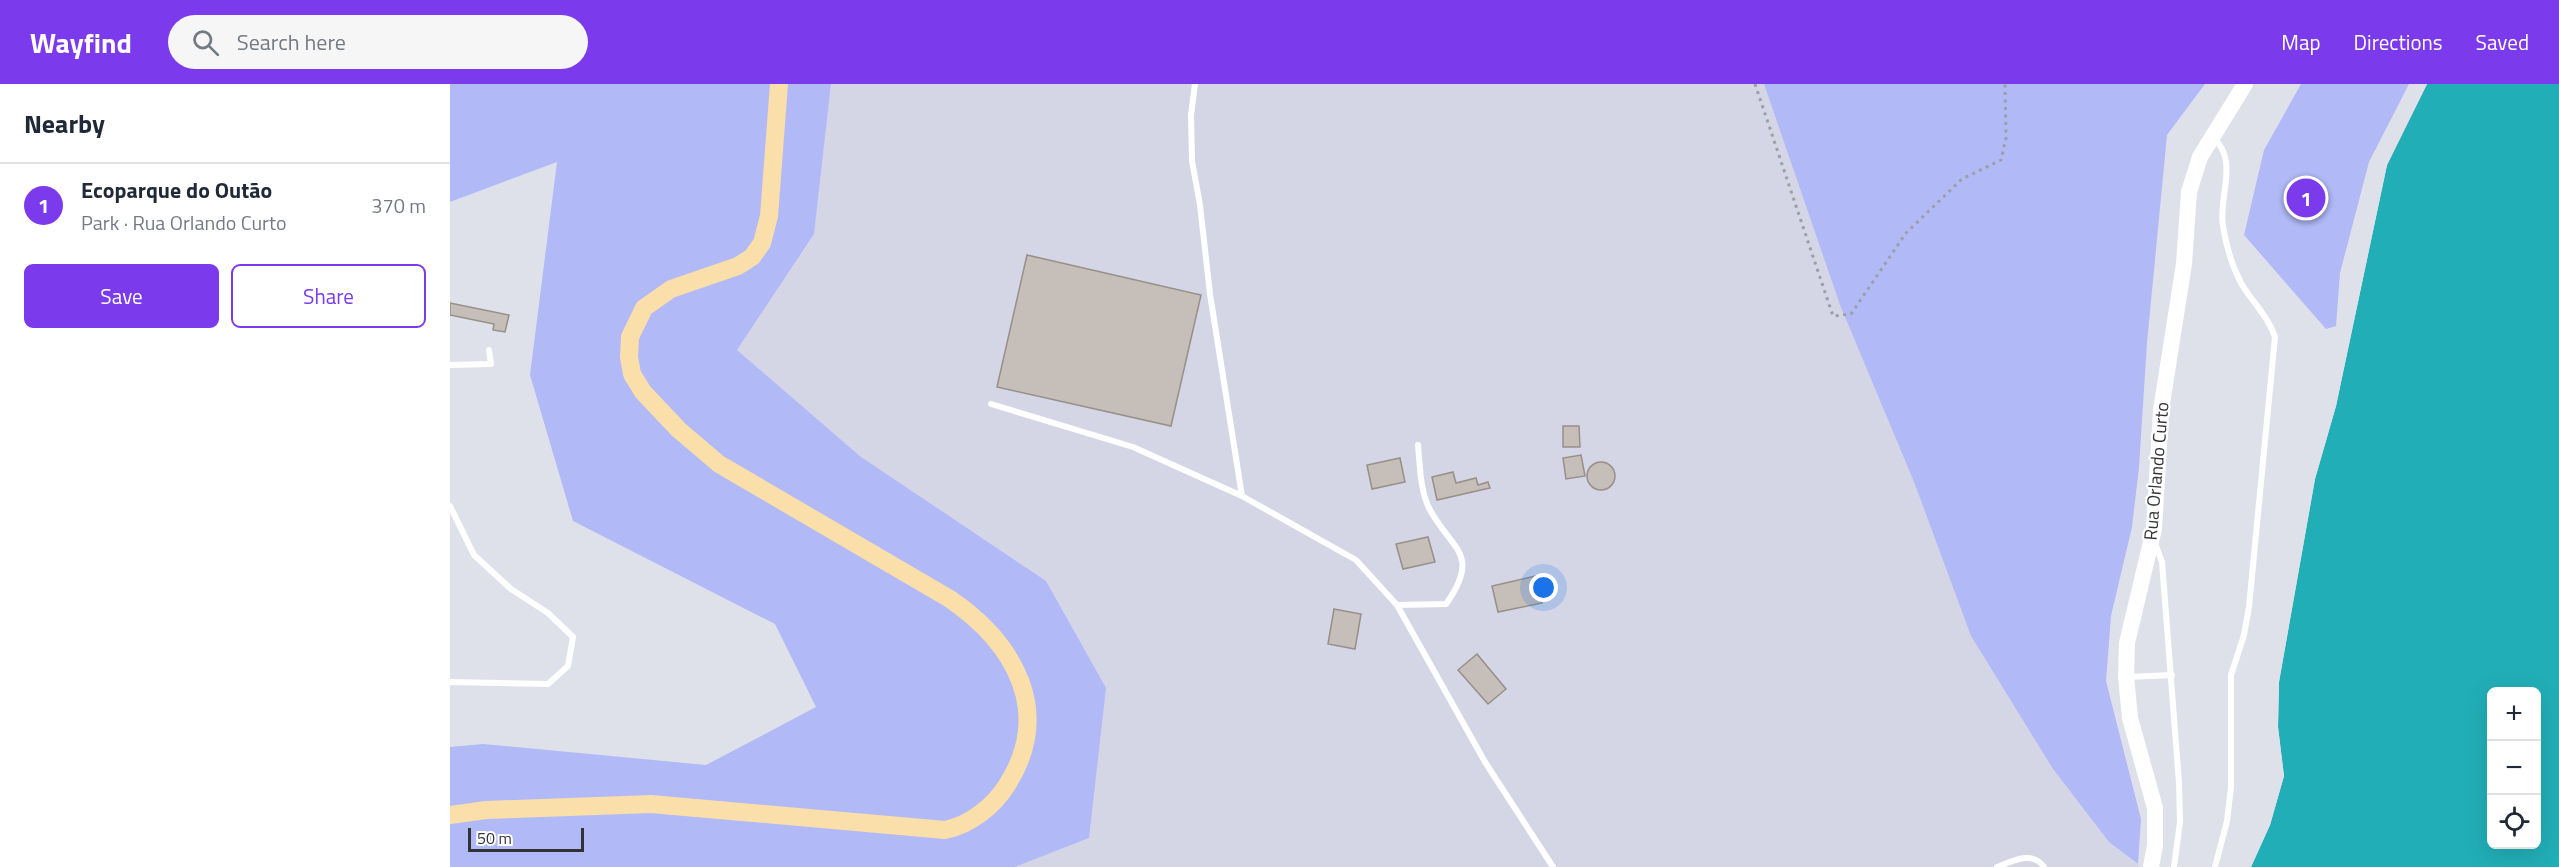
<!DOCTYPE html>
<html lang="en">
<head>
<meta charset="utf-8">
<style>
	:root { --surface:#fff; --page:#f6f6f7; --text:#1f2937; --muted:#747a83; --line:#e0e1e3; --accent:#7c3aed }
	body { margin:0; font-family:"Titillium Web",sans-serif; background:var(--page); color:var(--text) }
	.controls { position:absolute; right:18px; bottom:18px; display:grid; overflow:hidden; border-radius:9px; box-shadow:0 6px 24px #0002 }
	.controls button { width:54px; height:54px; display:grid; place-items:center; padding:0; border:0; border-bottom:2px solid var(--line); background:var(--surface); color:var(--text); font:30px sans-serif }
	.scale { position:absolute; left:18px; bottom:15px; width:116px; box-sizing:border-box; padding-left:6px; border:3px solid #323337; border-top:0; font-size:16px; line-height:21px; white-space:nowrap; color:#323337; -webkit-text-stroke:4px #fff; paint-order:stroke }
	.you { position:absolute; left:1094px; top:504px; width:21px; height:21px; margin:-15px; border:4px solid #fff; border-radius:50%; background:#1a73e8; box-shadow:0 0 0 9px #1a73e833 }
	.badge { display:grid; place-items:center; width:39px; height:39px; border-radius:50%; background:var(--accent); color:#fff; font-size:20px; font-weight:700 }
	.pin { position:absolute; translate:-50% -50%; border:3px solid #fff; box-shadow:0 2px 6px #0006 }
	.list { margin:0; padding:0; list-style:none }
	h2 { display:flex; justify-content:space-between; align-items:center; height:78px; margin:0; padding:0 24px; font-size:26px }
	h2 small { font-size:20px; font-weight:400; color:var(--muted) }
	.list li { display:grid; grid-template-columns:39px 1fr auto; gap:18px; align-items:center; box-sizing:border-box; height:84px; padding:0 24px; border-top:2px solid var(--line) }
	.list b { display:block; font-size:22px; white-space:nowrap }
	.list p { margin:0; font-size:20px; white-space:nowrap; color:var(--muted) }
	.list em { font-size:20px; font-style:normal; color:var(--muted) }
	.actions { display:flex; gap:12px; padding:18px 24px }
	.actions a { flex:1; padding:14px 0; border:2px solid var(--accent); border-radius:9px; text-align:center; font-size:21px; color:var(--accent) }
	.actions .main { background:var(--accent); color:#fff }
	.icon { flex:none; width:33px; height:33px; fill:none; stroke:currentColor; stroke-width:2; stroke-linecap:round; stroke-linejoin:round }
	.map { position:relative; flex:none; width:2109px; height:783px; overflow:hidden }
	header { display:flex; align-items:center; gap:36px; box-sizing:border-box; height:84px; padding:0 30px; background:var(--accent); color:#fff }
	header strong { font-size:28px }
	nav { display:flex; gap:33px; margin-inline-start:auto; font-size:21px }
	.search { width:420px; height:54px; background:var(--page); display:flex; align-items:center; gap:15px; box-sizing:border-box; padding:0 21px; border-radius:33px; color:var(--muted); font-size:22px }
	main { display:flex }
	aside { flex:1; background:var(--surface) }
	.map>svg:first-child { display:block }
	.built { fill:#d4d6e6 }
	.green { fill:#b1b9f7 }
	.water { fill:#22aeb7; fill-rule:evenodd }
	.pier { fill:#dfe1ea }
	.building { fill:#c6beb8; stroke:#978f89; stroke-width:1.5 }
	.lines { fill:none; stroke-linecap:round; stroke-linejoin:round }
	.path { stroke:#9d9fa6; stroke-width:3; stroke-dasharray:3 4.5; stroke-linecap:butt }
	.lane { stroke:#fff; stroke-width:6 }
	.secondary { stroke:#fff; stroke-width:16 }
	.primary { stroke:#fbdfaa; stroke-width:18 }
	.labels { text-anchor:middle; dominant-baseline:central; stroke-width:4.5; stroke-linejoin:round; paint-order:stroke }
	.street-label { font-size:18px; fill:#323337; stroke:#fff }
</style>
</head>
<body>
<header>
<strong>Wayfind</strong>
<div class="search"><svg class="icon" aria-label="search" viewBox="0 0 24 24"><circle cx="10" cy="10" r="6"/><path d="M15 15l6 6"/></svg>Search here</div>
<nav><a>Map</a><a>Directions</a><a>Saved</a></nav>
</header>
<main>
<aside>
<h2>Nearby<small></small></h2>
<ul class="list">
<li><span class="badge">1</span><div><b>Ecoparque do Outão</b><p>Park · Rua Orlando Curto</p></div><em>370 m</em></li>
</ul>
<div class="actions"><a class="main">Save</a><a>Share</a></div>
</aside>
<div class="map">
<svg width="2109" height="783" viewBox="0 0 2109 783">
	<rect width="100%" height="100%" fill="#dfe1ea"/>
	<!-- built -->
	<path class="built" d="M381 0H1314L1390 221 1464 398 1521 552 1603 685 1659 758 1691 783H565L639 754 411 373 287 266 364 150Z"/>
	<!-- green -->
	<path class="green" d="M0 0H381L364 150 287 266 411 373 596 497 656 604 639 754 565 783H0V663L33 660 256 681 366 623 325 540 123 437 80 291 107 78 0 118Z
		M1314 0H1755L1717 51 1697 259 1689 383 1682 443 1661 532 1656 597 1691 735 1688 780 1659 758 1603 685 1521 552 1464 398 1390 221Z
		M1851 0H1959L1919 78 1890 189 1886 242 1876 245 1794 151 1814 66Z"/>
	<!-- water -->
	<path class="water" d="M1977 0H2109V783H1801L1820 741 1834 692 1828 643 1829 598 1865 395 1886 322 1937 81ZM2042 608H2086V760H2042Z"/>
	<!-- pier -->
	<path class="pier" d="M1974 0H1977L1937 81 1886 322 1865 395 1829 598 1828 643 1834 692 1820 741 1801 783H1798L1817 740 1830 692 1825 643 1826 598 1862 394 1883 321 1934 80Z"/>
	<!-- building -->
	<path class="building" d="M577 171 751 211 721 342 547 303Z
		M0 219 59 231 55 248 43 246 44 240 0 231Z
		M1113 342H1129L1130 363H1113Z
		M1131 371 1135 392 1116 395 1113 374Z
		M950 374 955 398 922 405 917 381Z
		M1137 392a14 14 0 1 1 28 0a14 14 0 1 1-28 0Z
		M1003 388 1006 399 1026 394 1028 401 1038 398 1040 404 987 416 982 393Z
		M978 453 985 478 953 485 946 460Z
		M1086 492 1092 519 1048 528 1042 502Z
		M884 525 911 530 905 565 878 560Z
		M1027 570 1056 605 1038 620 1008 586Z"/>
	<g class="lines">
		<!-- path -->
		<path class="path" d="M1305 0 1383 232 1401 230 1456 149 1512 95 1551 76 1556 54 1555 0"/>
		<!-- lane -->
		<path class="lane" d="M745 0 741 31 742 77 750 121 760 210 792 412
			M1764 55C1789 76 1768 114 1773 142 1776 161 1782 182 1791 199 1802 218 1818 232 1825 253L1799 523 1794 551 1781 591V703L1777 737 1765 783
			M0 281 41 280 39 266
			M541 320 683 363 792 412 906 476 947 521 1035 678 1103 783
			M0 422 24 471 61 505 98 529 123 553 118 582 98 600 0 598
			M1705 459 1712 478 1729 699 1730 738 1724 783
			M947 521 996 520C1032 469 1001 466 979 424 970 406 970 381 968 361
			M1677 593 1722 591
			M1547 783C1563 777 1582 766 1594 783"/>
		<!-- secondary -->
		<path class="secondary" d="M1701 783 1705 761V724L1680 634 1676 593 1677 559 1704 445 1711 326 1734 180 1739 108 1750 73 1795 0"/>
		<!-- primary -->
		<path class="primary" d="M0 731 36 726 201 720 495 746C520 741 544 722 557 701 604 627 564 559 500 515L269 380 229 346 193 308 182 290 179 273 180 253 194 224 221 205 288 182 302 173 312 159 319 132 329 0"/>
	</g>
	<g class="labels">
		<!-- street labels -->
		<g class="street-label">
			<text transform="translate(1706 387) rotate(-85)">Rua Orlando Curto</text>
		</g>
	</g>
</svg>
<div class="controls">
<button>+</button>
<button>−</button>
<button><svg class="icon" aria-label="locate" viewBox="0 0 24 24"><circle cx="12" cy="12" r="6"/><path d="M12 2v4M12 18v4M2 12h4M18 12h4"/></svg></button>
</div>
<div class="scale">50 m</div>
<div class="you"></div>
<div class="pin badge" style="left:1856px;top:114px">1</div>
</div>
</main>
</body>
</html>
